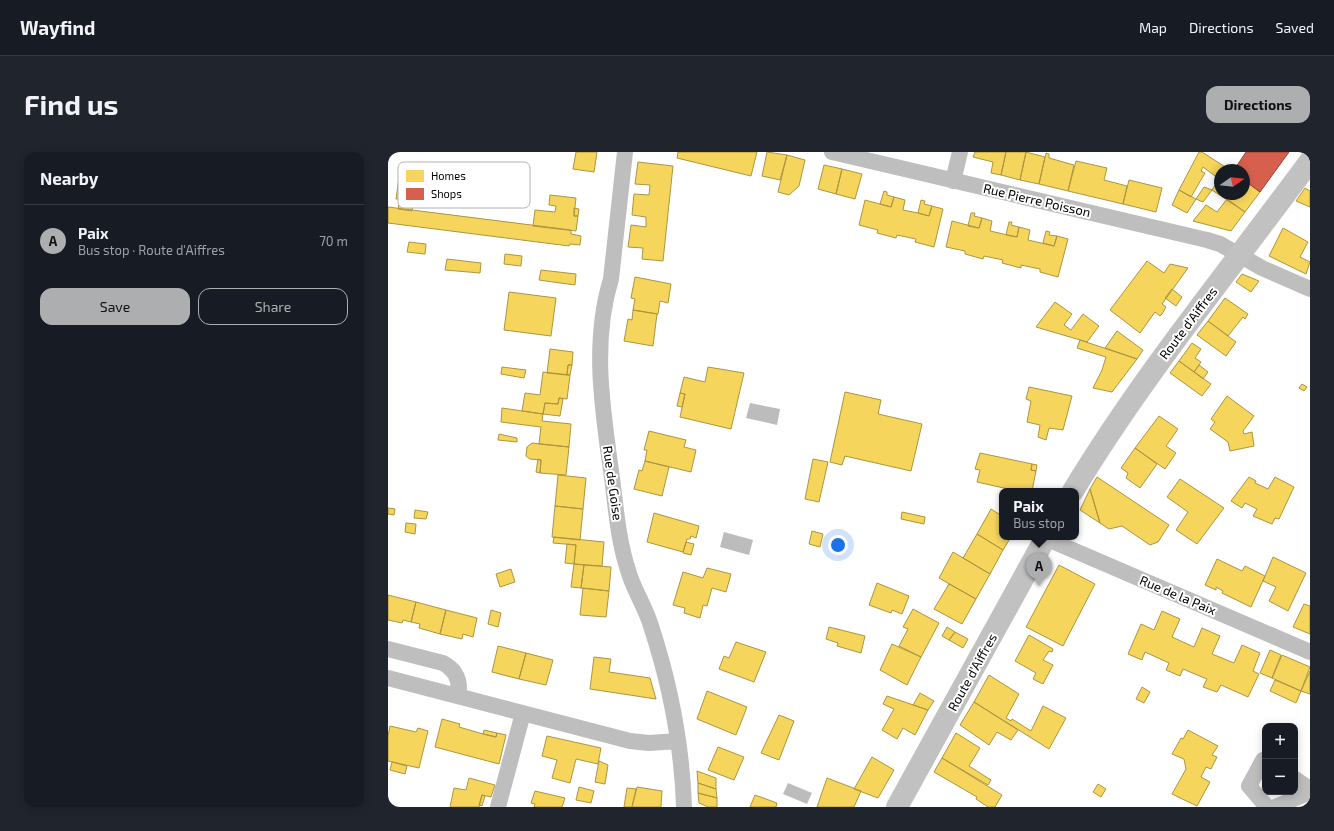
<!DOCTYPE html>
<html lang="en">
<head>
<meta charset="utf-8">
<style>
	:root { --surface:#171b24; --page:#20242c; --text:#f1f3f6; --muted:#9ea1a6; --line:#363941; --accent:#adaeaf }
	body { margin:0; font-family:"Exo 2",sans-serif; background:var(--page); color:var(--text) }
	.controls { position:absolute; right:12px; bottom:12px; display:grid; overflow:hidden; border-radius:8px; box-shadow:0 2px 10px #0003 }
	.controls button { width:36px; height:36px; display:grid; place-items:center; padding:0; border:0; border-bottom:1px solid var(--line); background:var(--surface); color:var(--text); font:20px sans-serif }
	.compass { position:absolute; left:826px; top:12px; width:36px; height:36px; border-radius:50%; background:var(--surface); box-shadow:0 2px 10px #0003; rotate:76deg }
	.you { position:absolute; left:450px; top:393px; width:14px; height:14px; margin:-10px; border:3px solid #fff; border-radius:50%; background:#1a73e8; box-shadow:0 0 0 6px #1a73e833 }
	.badge { display:grid; place-items:center; width:26px; height:26px; border-radius:50%; background:var(--accent); color:#111; font-size:13px; font-weight:700 }
	.pin { position:absolute; translate:-50% -33px; filter:drop-shadow(0 1px 2px #0008) }
	.pin::after { content:''; position:absolute; top:21px; width:14px; height:12px; background:inherit; clip-path:polygon(0 0,100% 0,50% 100%) }
	.popup { position:absolute; left:611px; top:336px; width:80px; height:52px; box-sizing:border-box; display:grid; place-content:center; border-radius:8px; background:var(--surface); filter:drop-shadow(0 1px 3px #0005); font-size:13px; white-space:nowrap; color:var(--muted) }
	.popup b { font-size:15px; color:var(--text) }
	.popup::after { content:''; position:absolute; left:50%; top:100%; margin-left:-8px; border:8px solid transparent; border-top-color:var(--surface) }
	.list { margin:0; padding:0; list-style:none }
	h2 { display:flex; justify-content:space-between; align-items:center; height:52px; margin:0; padding:0 16px; font-size:17px }
	h2 small { font-size:13px; font-weight:400; color:var(--muted) }
	.list li { display:grid; grid-template-columns:26px 1fr auto; gap:12px; align-items:center; box-sizing:border-box; height:72px; padding:0 16px; border-top:1px solid var(--line) }
	.list b { display:block; font-size:15px; white-space:nowrap }
	.list p { margin:0; font-size:13px; white-space:nowrap; color:var(--muted) }
	.list em { font-size:13px; font-style:normal; color:var(--muted) }
	.actions { display:flex; gap:8px; padding:12px 16px }
	.actions a { flex:1; padding:9px 0; border:1px solid var(--accent); border-radius:12px; text-align:center; font-size:14px; color:var(--accent) }
	.actions .main { background:var(--accent); color:#111 }
	.map { position:relative; flex:none; width:922px; height:655px; overflow:hidden; border-radius:12px }
	header { display:flex; align-items:center; gap:24px; box-sizing:border-box; height:56px; padding:0 20px; background:var(--surface); border-bottom:1px solid var(--line) }
	header strong { font-size:19px }
	nav { display:flex; gap:22px; margin-inline-start:auto; font-size:14px }
	.intro { display:flex; align-items:center; justify-content:space-between; box-sizing:border-box; height:96px; padding:0 24px }
	h1 { margin:0; font-size:28px }
	.button { padding:10px 18px; border-radius:12px; background:var(--accent); color:#111; font-size:14px; font-weight:700 }
	main { display:flex; gap:24px; padding:0 24px }
	aside { flex:1; background:var(--surface); border-radius:12px; box-shadow:0 2px 10px #0003 }
	.map>svg:first-child { display:block }
	.water { fill:#bcbcbc }
	.homes { fill:#f6d55c; stroke:#ac9540 }
	.shops { fill:#d6604d; stroke:#964336 }
	.lines { fill:none; stroke-linecap:round; stroke-linejoin:round }
	.street { stroke:#bebebe; stroke-width:16 }
	.secondary { stroke:#c1c1c1; stroke-width:22 }
	.labels { text-anchor:middle; dominant-baseline:central; stroke-width:4; stroke-linejoin:round; paint-order:stroke }
	.street-label { font-size:13px; fill:#000; stroke:#fff }
	.key { fill:#fff; stroke:#b2b2b2; stroke-width:1 }
	.key-label { font-size:11px; fill:#000 }
</style>
</head>
<body>
<header>
<strong>Wayfind</strong>
<nav><a>Map</a><a>Directions</a><a>Saved</a></nav>
</header>
<div class="intro"><h1>Find us</h1><a class="button">Directions</a></div>
<main>
<aside>
<h2>Nearby<small></small></h2>
<ul class="list">
<li><span class="badge">A</span><div><b>Paix</b><p>Bus stop · Route d'Aiffres</p></div><em>70 m</em></li>
</ul>
<div class="actions"><a class="main">Save</a><a>Share</a></div>
</aside>
<div class="map">
<svg width="922" height="655" viewBox="0 0 922 655">
	<rect width="100%" height="100%" fill="#fff"/>
	<!-- water -->
	<path class="water" d="M362 251 392 257 389 273 358 266Z
		M336 380 365 388 361 403 332 395Z
		M400 631 424 641 419 652 395 642Z"/>
	<!-- homes -->
	<path class="homes" d="M188 0H209L206 20 185 17Z
		M290 0H369L363 24 289 6Z
		M379 0 399 3 392 28 374 24Z
		M587 0H618L613 23 603 21 605 10 585 5Z
		M618 0H638L632 28 613 23Z
		M638 0 657 5 651 32 632 28Z
		M811 0H814L842 18H832V42H856V28L872 40 857 60 824 38 831 27 815 15 813 19 817 21 803 45 791 38Z
		M658 1 661 2V6L686 13 680 39 651 32Z
		M399 3 417 8 411 34 401 43 390 40Z
		M688 9 719 16 716 28 739 34 735 52 680 39Z
		M250 10 285 14 275 109 254 107 255 96 240 95 243 73 258 75V65L244 63 246 42 261 43 262 33 247 32Z
		M436 13 454 17 448 42 430 37Z
		M454 17 474 22 467 47 448 42Z
		M12 18 33 21 32 29 37 30 34 50 26 49 24 59 10 57 12 47H8Z
		M33 21 38 22 37 30 32 29Z
		M741 28 774 36 768 60 735 52Z
		M816 35 824 38 815 50 808 47Z
		M917 36 922 39V55L908 49Z
		M791 38 808 47 799 61 784 53Z
		M496 39 499 40V43L506 45 503 55 492 52Z
		M162 43 188 46 186 64H190L188 79 145 74 147 58 167 60 168 54 161 53Z
		M506 45 517 48 515 58 530 61 541 64 544 54 555 57 546 95 527 90 528 87 509 83 508 86 489 81 490 78 471 73 477 48 503 55Z
		M839 47 857 60 843 79 805 69 818 53 829 60Z
		M533 48 537 49 536 52 544 54 541 64 530 61Z
		M0 55 183 78V82L193 84 192 93 182 92 181 94 0 71Z
		M186 56 191 57 190 64H186Z
		M583 61H587L586 64 594 66 591 76 580 74Z
		M594 66 604 69 602 79 629 85 631 75 642 78 640 88 666 94 669 84 680 87 670 125 652 120V117L633 113V116L614 111 615 108 596 104 595 107 577 102V99L558 95 564 69 591 76Z
		M621 70H624L623 73 631 75 629 85 618 83Z
		M895 76 920 90 912 105 922 110 918 122 881 104Z
		M658 79 662 80 661 83 669 84 666 94 655 91Z
		M21 90 38 92 37 102 19 100Z
		M117 102 134 104 133 114 116 112Z
		M59 107 93 111 92 121 57 118Z
		M759 109 776 121 782 112 800 116 774 152 778 155 774 162 772 164 767 160 752 181 722 158Z
		M153 118 188 122 187 133 151 128Z
		M854 122 871 129 863 140 848 130Z
		M247 125 283 132 280 151 272 149 270 162 245 158 247 147 243 146Z
		M784 137 794 145 788 154 777 146Z
		M121 140 168 146 163 184 116 178Z
		M837 146 860 162 857 167 855 165 840 184 820 169Z
		M667 150 684 162 676 173 683 178 695 162 711 174 699 190 648 175Z
		M245 158 269 162 265 194 236 189 240 167 244 168Z
		M820 169 848 190 838 204 809 183Z
		M729 179 755 198 749 207 717 196Z
		M692 188 749 207 724 240 705 236 714 218 718 205 689 196Z
		M804 191 813 197 807 206 813 210 806 220 791 209Z
		M162 197 185 200 184 213H180L179 223 159 221Z
		M791 209 823 232 814 244 782 221Z
		M180 213H184L182 223H179Z
		M811 213 820 220 815 227 806 220Z
		M114 215 138 218 136 226 113 222Z
		M320 215 356 221 343 277 292 265 297 242 292 241 296 225 317 230Z
		M155 220 182 223 179 247 171 246 170 252 157 251 155 262 134 259 137 241 152 243Z
		M914 232 919 235 916 239 911 236Z
		M641 235 684 244 675 278 661 276 658 288 650 285 652 273 639 270 643 249 638 247Z
		M457 240 493 248 490 262 534 272 523 319 457 304 454 313 442 310Z
		M292 241 297 242 294 255 289 254Z
		M839 244 866 264 855 279 856 282 864 280 866 294 842 299 840 290 822 277 827 270 823 267Z
		M171 246 175 247 172 264 155 262 157 251 170 252Z
		M114 256 155 262 154 269 183 272 181 295 151 292 153 275 113 270Z
		M771 264 790 277 778 294 788 301 777 317 747 296Z
		M261 279 298 288 296 295 308 298 303 320 257 309 259 298H256Z
		M111 282 129 286V290L110 288Z
		M144 291 181 295 178 323 152 321 153 308 142 307 138 304 139 295Z
		M747 296 769 312 752 336 738 326 740 321 733 316Z
		M592 301 644 312 643 318 648 319 644 339H629L589 330 592 318 587 317Z
		M150 307 153 308 152 321 148 320Z
		M425 307 440 310 431 350 417 347Z
		M257 309 281 315 274 344 246 337 251 318 254 319Z
		M644 312 649 313 648 319 643 318Z
		M170 323 198 326 195 357 167 354Z
		M709 325 781 373 770 390 762 393 734 374 721 377 712 371 702 337Z
		M861 325 868 329 867 331 880 337 887 325 906 335 891 367 887 366 884 372 865 364 869 357 857 351 854 356 843 349Z
		M792 327 836 356 809 392 788 378 800 360 779 345Z
		M702 337 712 371 692 358Z
		M167 354 195 357 192 388 164 385Z
		M0 356 7 357 6 363 0 362Z
		M603 357 614 364V385H623L615 398 589 382Z
		M27 358 40 360 38 367 26 366Z
		M514 360 537 365 536 372 513 367Z
		M266 361 311 374 308 386 303 384 302 387H299L295 400 259 390Z
		M18 371 28 372 27 382 17 380Z
		M424 379 435 382 432 395 421 392Z
		M589 382 615 398 602 422 575 406Z
		M166 385 216 390 214 414 186 412 188 393 165 391Z
		M298 390 306 392 303 403 295 401Z
		M179 392 188 393 186 412 177 411Z
		M565 400 602 422 588 447 551 426Z
		M885 405 918 421 900 459 881 449 888 435 875 429Z
		M829 407 854 419 857 414 877 424 863 455 834 441 835 439 828 435V438L817 433Z
		M186 412 196 413 193 436 183 435Z
		M196 413 223 415 221 439 193 436Z
		M671 413 707 432 675 494 638 475Z
		M319 416 343 422 338 440 324 436 319 454 315 453 312 466 296 461 297 456 285 453 295 420 315 426Z
		M123 417 127 430 112 435 108 422Z
		M489 431 521 444 514 462 504 458 503 461 481 453Z
		M561 432 588 447 574 472 546 457Z
		M195 436 221 439 218 465 192 463Z
		M0 443 28 450 23 470 15 468 14 471 0 468Z
		M28 450 58 458 52 482 31 476 32 472 23 470Z
		M916 452 922 454V482L905 475Z
		M525 457 551 471 533 505 511 494 520 477 515 475Z
		M58 458 89 466 85 485 75 482 74 487 52 482Z
		M103 458 113 461 110 475 100 472Z
		M774 459 792 467 784 485 806 495 814 476 832 484 824 502 846 511 854 493 872 501 865 519 871 522 860 545 833 533 829 540 815 535 819 527 795 517 792 524 778 518 781 511 757 500 754 508 740 502 753 472 766 478Z
		M441 475 477 484 473 501 449 494 450 491 438 487Z
		M559 475 567 480 561 488 554 484Z
		M567 480 580 487 575 496 561 488Z
		M641 483 665 497 664 500 661 499 655 508 665 513 655 532 645 527 648 521 627 509Z
		M348 490 378 500 366 530 331 517 336 504 341 506Z
		M504 492 533 505 519 533 492 518Z
		M110 494 138 501 131 527 104 520Z
		M882 498 893 503 884 526 872 521Z
		M138 501 165 508 158 533 131 527Z
		M894 503 922 515 913 539 884 526Z
		M206 505 223 507 221 520 262 526 268 547 202 537Z
		M922 519V542L913 539Z
		M601 523 631 542 618 566 623 569 624 567 643 579 655 554 678 566 661 597 586 550Z
		M887 528 913 539 908 551 882 539Z
		M754 535 762 540 756 551 748 547Z
		M319 539 359 555 348 583 309 567Z
		M532 541 546 549 540 558 525 553Z
		M499 544 540 558 527 583 515 576 509 587 494 578 506 557 495 552Z
		M586 550 630 578 623 588 609 580 601 593 572 573Z
		M391 563 406 569 391 608 373 601Z
		M54 567 72 572 71 575 95 582 108 585 109 581 118 583 111 612 47 595Z
		M2 574 28 580 30 576 40 579 31 616 0 609V584Z
		M96 578 109 581 108 585 95 582Z
		M800 578 830 594 824 603 829 605 823 617 818 615 813 625 822 630 809 654 784 642 798 617 796 607 784 602 793 586 795 587Z
		M568 581 592 596 581 614 603 628 600 633 554 606Z
		M159 584 213 596 210 612 188 607 182 631 164 626 169 608 154 604Z
		M330 595 356 605 346 628 320 618Z
		M484 605 506 618 490 646 466 637Z
		M554 606 614 643 607 655H600L588 647 589 645 546 620Z
		M211 609 220 613 217 632 207 630Z
		M4 610 19 614 17 622 2 618Z
		M309 619 328 626V637L310 631Z
		M81 626 107 633 103 645 94 643 91 655H62L66 636 78 638Z
		M439 626 473 639 466 655H429Z
		M310 631 328 637 329 646 310 641Z
		M710 632 718 637 713 645 705 640Z
		M191 635 206 639 203 651 188 648Z
		M249 635 274 639 273 655H244Z
		M239 636 248 637 244 655H236Z
		M147 639 177 646 174 655H146L147 652 143 651Z
		M310 641 329 646V655H320L311 651Z
		M94 643 97 644 94 654 91 653Z
		M367 643 389 651 388 655H362Z"/>
	<!-- shops -->
	<path class="shops" d="M858 0H901L872 40 856 28V18H846Z"/>
	<g class="lines">
		<!-- street -->
		<path class="street" d="M237 0 223 127C203 192 215 260 224 326 228 356 230 388 240 418 245 437 257 454 263 474 282 532 294 594 296 655
			M444 0 819 88 832 92 874 116 922 137
			M565 29 572 0
			M657 386 922 500
			M0 497 55 511C68 518 73 529 70 544
			M0 526 242 589 261 591 290 589
			M877 609 875 608 861 634 879 655
			M907 627 922 637
			M110 655 135 561
			M887 655 922 640"/>
		<!-- secondary -->
		<path class="secondary" d="M685 339C755 223 842 118 922 9
			M509 655 658 385"/>
	</g>
	<g class="labels">
		<!-- street labels -->
		<g class="street-label">
			<text transform="translate(649 48) rotate(13)">Rue Pierre Poisson</text>
			<text transform="translate(800 171) rotate(-53)">Route d'Aiffres</text>
			<text transform="translate(225 331) rotate(82)">Rue de Goise</text>
			<text transform="translate(790 443) rotate(23)">Rue de la Paix</text>
			<text transform="translate(584 520) rotate(-61)">Route d'Aiffres</text>
		</g>
	</g>
	<!-- legend -->
	<rect x="10" y="10" width="132" height="46" rx="6" class="key"/>
	<rect x="18" y="18" width="18" height="12" fill="#f6d55c"/>
	<rect x="18" y="36" width="18" height="12" fill="#d6604d"/>
	<g class="key-label">
		<text x="43" y="28">Homes</text>
		<text x="43" y="46">Shops</text>
	</g>
</svg>
<div class="controls">
<button>+</button>
<button>−</button>
</div>
<svg class="compass" viewBox="-18 -18 36 36"><path d="M0-13l5 13h-10z" fill="#e53935"/><path d="M0 13l5-13h-10z" fill="#9ea1a6"/></svg>
<div class="you"></div>
<div class="pin badge" style="left:651px;top:434px">A</div>
<div class="popup"><b>Paix</b>Bus stop</div>
</div>
</main>
</body>
</html>
